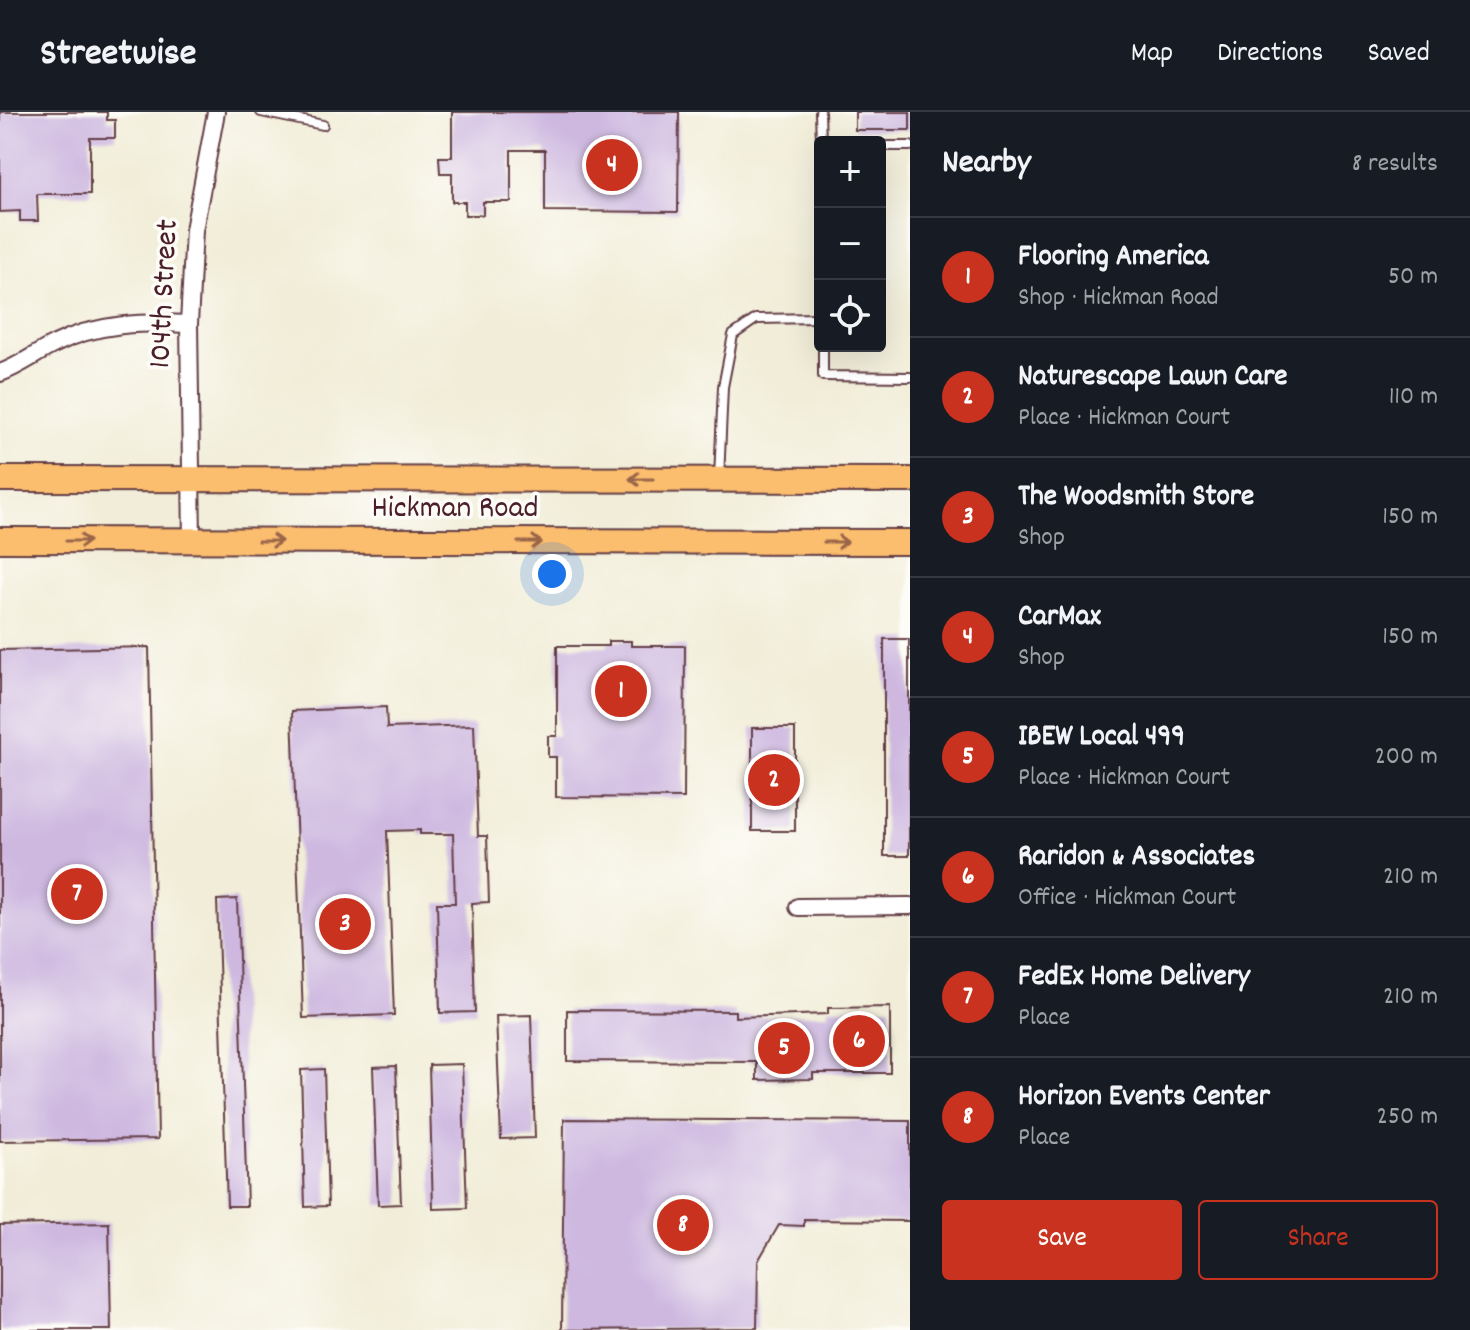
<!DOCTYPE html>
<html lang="en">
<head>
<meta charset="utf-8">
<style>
	:root { --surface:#171b24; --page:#242831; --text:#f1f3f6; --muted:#9ea1a6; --line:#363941; --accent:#c8321e }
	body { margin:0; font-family:Dekko,sans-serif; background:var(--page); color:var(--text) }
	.controls { position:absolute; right:24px; top:24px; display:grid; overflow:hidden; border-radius:8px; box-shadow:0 8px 32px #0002 }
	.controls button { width:72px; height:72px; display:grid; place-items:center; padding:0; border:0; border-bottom:2px solid var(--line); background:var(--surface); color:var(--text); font:40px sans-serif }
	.you { position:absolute; left:552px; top:462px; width:28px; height:28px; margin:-20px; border:6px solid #fff; border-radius:50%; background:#1a73e8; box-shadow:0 0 0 12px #1a73e833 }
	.badge { display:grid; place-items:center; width:52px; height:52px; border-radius:50%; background:var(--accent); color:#fff; font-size:26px; font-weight:700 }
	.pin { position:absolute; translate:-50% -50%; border:4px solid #fff; box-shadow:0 2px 8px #0006 }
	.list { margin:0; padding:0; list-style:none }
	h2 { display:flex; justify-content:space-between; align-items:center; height:104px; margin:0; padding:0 32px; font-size:34px }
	h2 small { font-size:26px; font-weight:400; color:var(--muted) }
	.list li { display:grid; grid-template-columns:52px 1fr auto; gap:24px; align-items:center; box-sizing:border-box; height:120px; padding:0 32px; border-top:2px solid var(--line) }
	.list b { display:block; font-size:30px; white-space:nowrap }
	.list p { margin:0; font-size:26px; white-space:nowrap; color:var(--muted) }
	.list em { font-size:26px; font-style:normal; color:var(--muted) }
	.actions { display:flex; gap:16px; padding:24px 32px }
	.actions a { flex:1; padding:18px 0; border:2px solid var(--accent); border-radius:8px; text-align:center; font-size:28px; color:var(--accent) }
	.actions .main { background:var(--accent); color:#fff }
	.icon { flex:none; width:44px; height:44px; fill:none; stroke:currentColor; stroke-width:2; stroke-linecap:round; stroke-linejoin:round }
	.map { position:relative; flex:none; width:910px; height:1218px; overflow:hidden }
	header { display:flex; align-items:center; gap:48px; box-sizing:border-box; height:112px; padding:0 40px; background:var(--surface); border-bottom:2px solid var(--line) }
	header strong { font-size:38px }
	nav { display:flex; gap:44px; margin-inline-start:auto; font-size:28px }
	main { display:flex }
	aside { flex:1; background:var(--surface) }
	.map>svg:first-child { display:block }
	.building { fill:#ceb8e0 }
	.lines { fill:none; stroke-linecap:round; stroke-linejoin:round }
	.service-casing { stroke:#633e45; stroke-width:12 }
	.minor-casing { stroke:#633e45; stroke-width:20 }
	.primary-casing { stroke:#633e45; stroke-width:28 }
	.service { stroke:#fff; stroke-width:8 }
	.minor { stroke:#fff; stroke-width:16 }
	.primary { stroke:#fbbd6e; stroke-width:24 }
	.oneway { stroke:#9a6649 }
	.labels { text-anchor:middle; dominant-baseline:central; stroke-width:7; stroke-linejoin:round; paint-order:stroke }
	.street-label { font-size:32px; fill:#4a1f2b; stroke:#fdfcf7 }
</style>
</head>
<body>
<header>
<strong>Streetwise</strong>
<nav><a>Map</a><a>Directions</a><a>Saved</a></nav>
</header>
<main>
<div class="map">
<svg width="910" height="1218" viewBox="0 0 910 1218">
	<rect width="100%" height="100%" fill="#fdfcf7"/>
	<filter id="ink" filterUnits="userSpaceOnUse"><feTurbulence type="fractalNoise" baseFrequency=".0125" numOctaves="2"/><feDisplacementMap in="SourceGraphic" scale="16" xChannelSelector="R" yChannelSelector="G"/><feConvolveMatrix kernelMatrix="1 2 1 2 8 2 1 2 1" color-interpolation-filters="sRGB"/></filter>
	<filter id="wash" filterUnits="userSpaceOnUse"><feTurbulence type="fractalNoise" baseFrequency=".006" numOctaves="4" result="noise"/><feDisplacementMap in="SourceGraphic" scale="32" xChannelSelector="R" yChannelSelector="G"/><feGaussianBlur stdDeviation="1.8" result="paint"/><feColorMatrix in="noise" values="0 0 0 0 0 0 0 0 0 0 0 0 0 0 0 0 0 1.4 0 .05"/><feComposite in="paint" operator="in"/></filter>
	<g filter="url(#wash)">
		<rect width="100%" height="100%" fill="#f1edd8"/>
		<g id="blocks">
			<!-- building -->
			<path class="building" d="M0 0H107V8H115V26H90V82H37L38 109H20V99L0 100Z
				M452 0H679L678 100 545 99V38H511V90H483V103H465V90H452V61H440L439 45H452Z
				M855 0H910V18H855Z
				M884 527H909V744H884Z
				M608 529H631V534H685L684 686 556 685V645H548V624H557V534H608Z
				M149 535 158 1027 0 1029V538Z
				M386 595 387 616 474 613 478 724H487L489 790 472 791 475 900 440 901 437 791H455L453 722H420V718L387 719 394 903 303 906 292 599Z
				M752 616H795V719H752Z
				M237 787 247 1094H227L217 788Z
				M890 895V961H813V967L757 968V950L567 949V898L735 899V905L828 902V896Z
				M531 903 535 1026 501 1027 496 904Z
				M462 952 467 1096 433 1097 429 953Z
				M396 954 401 1092 378 1093 373 955Z
				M324 957 328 1094 305 1095 301 958Z
				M564 1007 910 1009V1109L804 1108V1114L779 1113 758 1149 757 1216 562 1218Z
				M109 1111 111 1218H0V1113Z"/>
		</g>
	</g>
	<g filter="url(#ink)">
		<use href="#blocks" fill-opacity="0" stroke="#633e45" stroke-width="2"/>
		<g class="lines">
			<!-- service casing -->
			<g class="service-casing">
				<path id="service" d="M261 0 323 13
					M820 0 821 30
					M880 34H910
					M823 234V264L910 265
					M719 367 723 275 733 223 756 207 820 206"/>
			</g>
			<!-- minor casing -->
			<g class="minor-casing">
				<path id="minor" d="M0 261C20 254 36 241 55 232 96 211 144 210 189 212
					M192 429 189 212 194 118 216 0
					M798 795 910 794"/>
			</g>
			<!-- primary casing -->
			<g class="primary-casing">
				<path id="primary" d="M0 367 910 368
					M0 428 910 430"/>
			</g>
			<!-- service -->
			<use href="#service" class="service"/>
			<!-- minor -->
			<use href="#minor" class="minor"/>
			<!-- primary -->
			<use href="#primary" class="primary"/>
		</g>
		<!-- one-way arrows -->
		<defs><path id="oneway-shaft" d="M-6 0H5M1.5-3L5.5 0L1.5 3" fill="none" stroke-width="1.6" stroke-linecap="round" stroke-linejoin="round" transform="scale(2)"/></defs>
		<g class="oneway">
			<use href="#oneway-shaft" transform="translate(641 367) rotate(-180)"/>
			<use href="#oneway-shaft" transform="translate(78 429)"/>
			<use href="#oneway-shaft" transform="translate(270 429)"/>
			<use href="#oneway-shaft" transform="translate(530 430)"/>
			<use href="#oneway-shaft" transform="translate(836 430)"/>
		</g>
	</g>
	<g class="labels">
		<!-- street labels -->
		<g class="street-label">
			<text transform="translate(166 182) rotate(-87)">104th Street</text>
			<text x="455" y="398">Hickman Road</text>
		</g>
	</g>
</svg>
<div class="controls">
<button>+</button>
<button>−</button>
<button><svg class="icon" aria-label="locate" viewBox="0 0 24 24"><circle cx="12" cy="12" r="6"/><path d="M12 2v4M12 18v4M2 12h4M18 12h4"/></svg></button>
</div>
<div class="you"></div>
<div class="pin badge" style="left:621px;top:579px">1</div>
<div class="pin badge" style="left:774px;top:668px">2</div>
<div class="pin badge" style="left:345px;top:812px">3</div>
<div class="pin badge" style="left:612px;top:53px">4</div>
<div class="pin badge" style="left:784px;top:936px">5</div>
<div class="pin badge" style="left:859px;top:929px">6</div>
<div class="pin badge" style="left:77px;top:782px">7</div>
<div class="pin badge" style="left:683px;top:1113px">8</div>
</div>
<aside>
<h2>Nearby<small>8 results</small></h2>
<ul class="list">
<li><span class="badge">1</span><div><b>Flooring America</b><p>Shop · Hickman Road</p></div><em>50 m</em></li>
<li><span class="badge">2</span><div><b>Naturescape Lawn Care</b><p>Place · Hickman Court</p></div><em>110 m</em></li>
<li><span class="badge">3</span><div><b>The Woodsmith Store</b><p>Shop</p></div><em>150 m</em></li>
<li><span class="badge">4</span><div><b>CarMax</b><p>Shop</p></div><em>150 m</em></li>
<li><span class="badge">5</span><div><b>IBEW Local 499</b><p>Place · Hickman Court</p></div><em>200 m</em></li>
<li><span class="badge">6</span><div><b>Raridon &amp; Associates</b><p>Office · Hickman Court</p></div><em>210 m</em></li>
<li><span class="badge">7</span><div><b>FedEx Home Delivery</b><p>Place</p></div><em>210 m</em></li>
<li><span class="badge">8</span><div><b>Horizon Events Center</b><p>Place</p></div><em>250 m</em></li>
</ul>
<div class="actions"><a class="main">Save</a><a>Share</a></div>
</aside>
</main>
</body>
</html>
